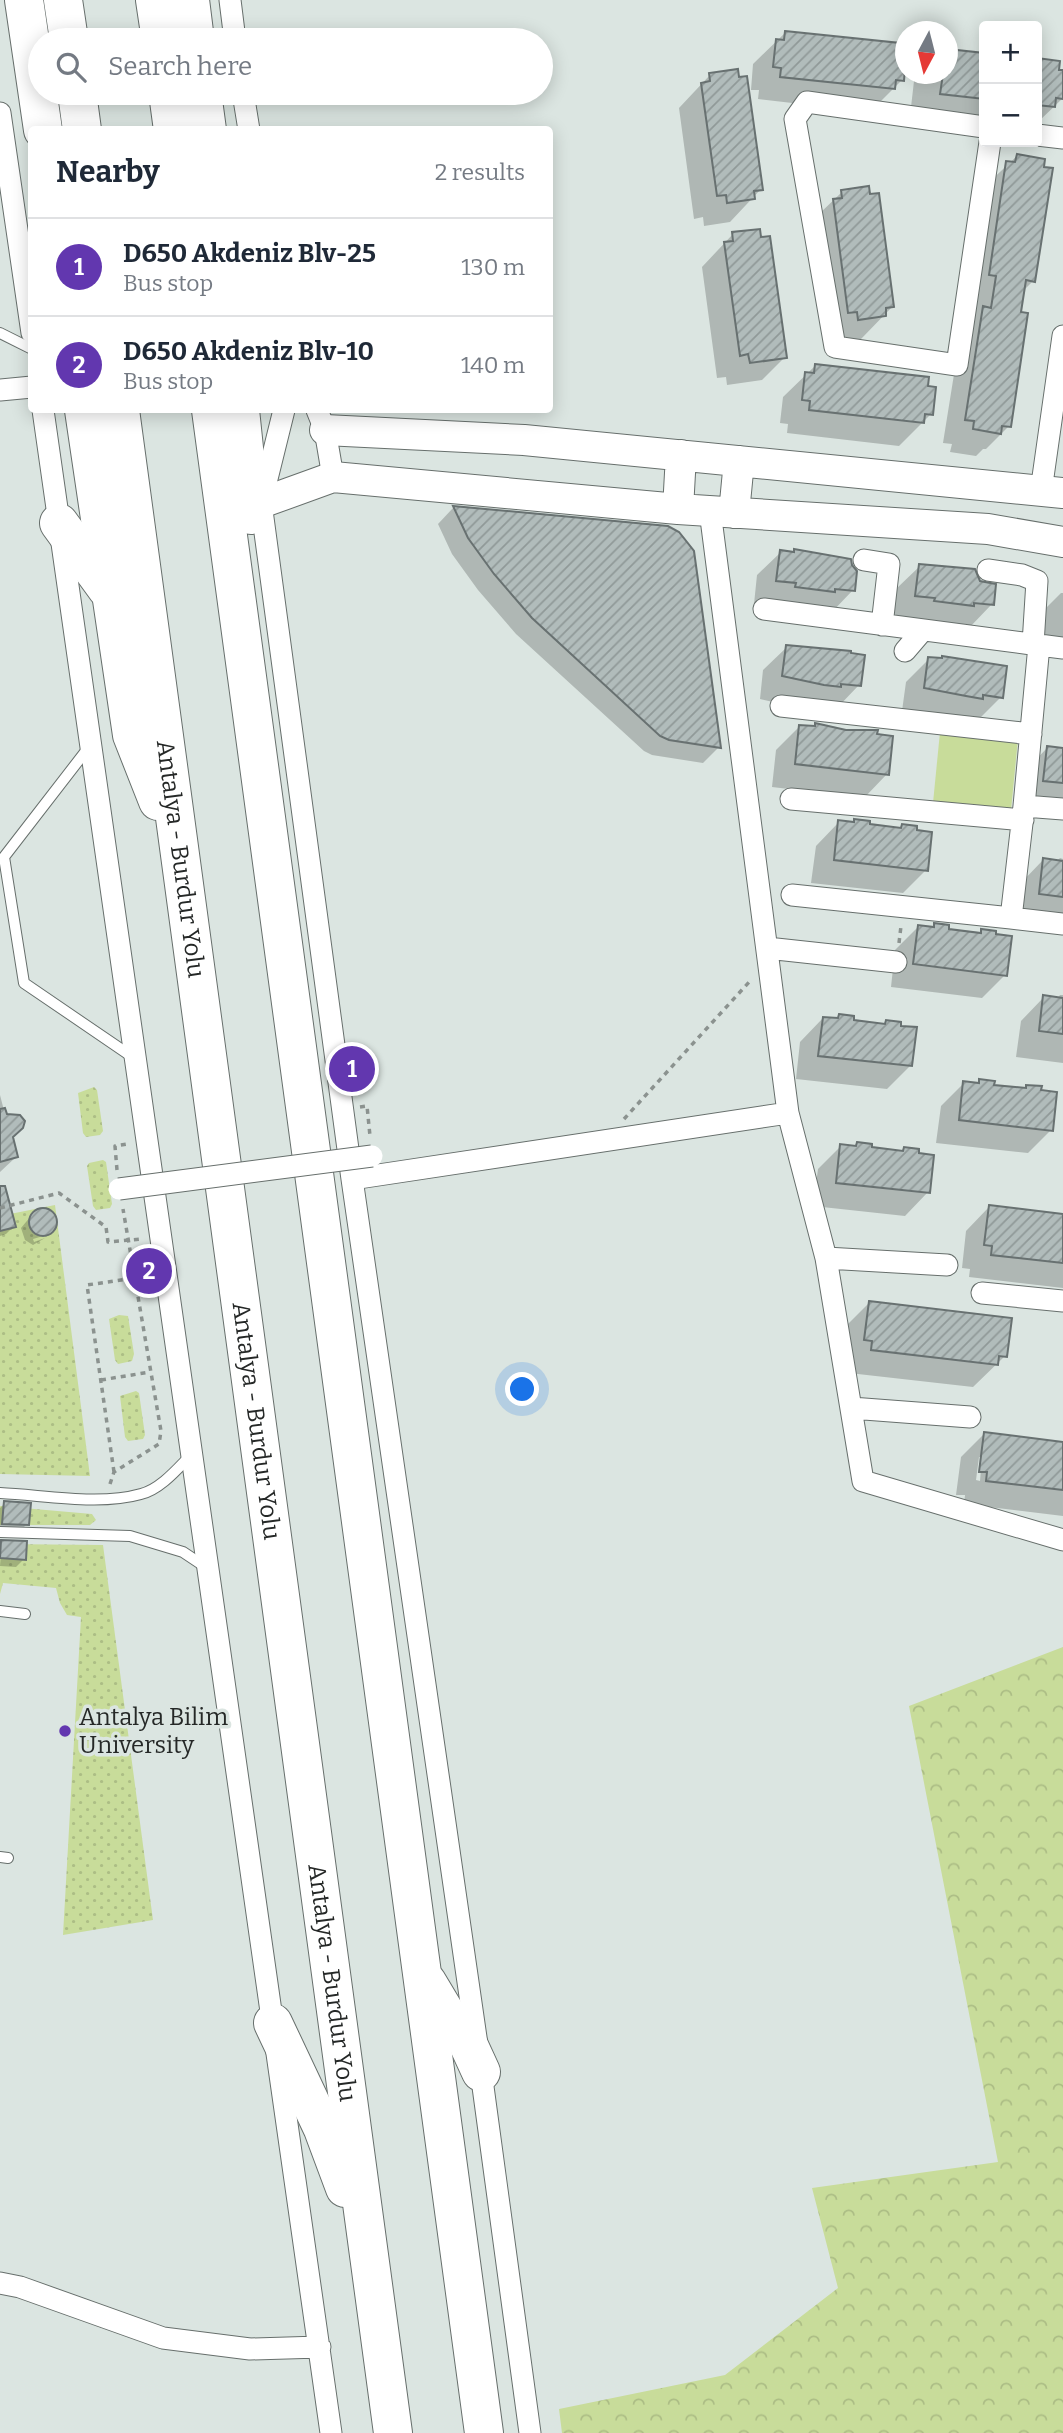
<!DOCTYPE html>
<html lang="en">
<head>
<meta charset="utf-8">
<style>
	:root { --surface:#fff; --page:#f6f6f7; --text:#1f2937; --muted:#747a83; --line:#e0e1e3; --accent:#6237af }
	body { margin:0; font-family:Bitter,serif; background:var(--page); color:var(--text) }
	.controls { position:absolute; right:21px; top:21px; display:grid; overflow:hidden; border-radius:7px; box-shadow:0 4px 18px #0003 }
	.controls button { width:63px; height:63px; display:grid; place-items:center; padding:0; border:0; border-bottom:2px solid var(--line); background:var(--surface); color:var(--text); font:35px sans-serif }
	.compass { position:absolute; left:895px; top:21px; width:63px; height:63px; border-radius:50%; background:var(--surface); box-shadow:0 4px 18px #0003; rotate:187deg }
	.you { position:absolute; left:523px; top:1390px; width:24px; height:24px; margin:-18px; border:5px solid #fff; border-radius:50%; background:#1a73e8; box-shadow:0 0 0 10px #1a73e833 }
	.badge { display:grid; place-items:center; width:46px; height:46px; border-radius:50%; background:var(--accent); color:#fff; font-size:23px; font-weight:700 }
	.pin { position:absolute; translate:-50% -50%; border:4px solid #fff; box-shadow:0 2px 7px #0006 }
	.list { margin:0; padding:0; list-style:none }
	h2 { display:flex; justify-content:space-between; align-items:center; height:91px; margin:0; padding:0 28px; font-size:30px }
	h2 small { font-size:23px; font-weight:400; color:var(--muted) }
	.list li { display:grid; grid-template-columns:46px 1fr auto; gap:21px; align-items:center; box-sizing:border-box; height:98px; padding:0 28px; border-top:2px solid var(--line) }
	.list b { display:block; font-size:26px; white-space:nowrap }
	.list p { margin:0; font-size:23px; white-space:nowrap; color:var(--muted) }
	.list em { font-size:23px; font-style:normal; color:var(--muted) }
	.icon { flex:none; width:38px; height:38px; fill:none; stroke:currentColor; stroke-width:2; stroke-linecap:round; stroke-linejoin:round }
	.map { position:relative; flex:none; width:1063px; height:2433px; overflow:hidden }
	.search { position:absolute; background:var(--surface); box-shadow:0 4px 18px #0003; left:28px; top:28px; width:525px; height:77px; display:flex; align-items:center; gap:18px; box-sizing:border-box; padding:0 24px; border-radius:38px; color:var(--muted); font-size:26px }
	.panel { position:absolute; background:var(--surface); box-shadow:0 4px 18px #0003; left:28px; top:126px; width:525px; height:287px; border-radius:7px }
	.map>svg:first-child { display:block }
	.grass { fill:url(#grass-dots) }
	.forest { fill:url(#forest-crowns) }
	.park { fill:#c8dc9a }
	.shadow { fill:#0003; fill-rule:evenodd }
	.building { fill:url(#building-hatch); stroke:#687171; stroke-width:2 }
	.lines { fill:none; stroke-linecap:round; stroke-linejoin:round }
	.lane-casing { stroke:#676f6c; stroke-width:12 }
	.street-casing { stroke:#676f6c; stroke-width:23 }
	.secondary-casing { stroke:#676f6c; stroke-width:32 }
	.highway-casing { stroke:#676f6c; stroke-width:40 }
	.path { stroke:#8b928f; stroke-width:3.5; stroke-dasharray:5 5; stroke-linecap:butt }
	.lane { stroke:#fff; stroke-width:10 }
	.street { stroke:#fff; stroke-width:21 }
	.secondary { stroke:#fff; stroke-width:30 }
	.highway { stroke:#fff; stroke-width:38 }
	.street-bridge-casing { stroke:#676f6c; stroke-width:23; stroke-linecap:butt }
	.street-bridge { stroke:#fff; stroke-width:21 }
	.poi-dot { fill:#6237af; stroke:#dbe5e1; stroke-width:2.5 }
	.labels { text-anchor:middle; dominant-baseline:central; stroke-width:7; stroke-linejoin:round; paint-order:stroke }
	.street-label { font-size:24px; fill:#252827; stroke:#dbe5e1 }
	.poi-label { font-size:24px; fill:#252827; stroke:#dbe5e1; text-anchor:start }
</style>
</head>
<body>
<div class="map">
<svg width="1063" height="2433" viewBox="0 0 1063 2433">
	<defs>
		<pattern id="grass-dots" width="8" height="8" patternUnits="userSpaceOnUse" patternTransform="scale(1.75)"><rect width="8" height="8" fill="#c8dc9a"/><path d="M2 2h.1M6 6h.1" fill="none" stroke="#acbd85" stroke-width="1.8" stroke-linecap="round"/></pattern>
		<pattern id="forest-crowns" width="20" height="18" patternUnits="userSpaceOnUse" patternTransform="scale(1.75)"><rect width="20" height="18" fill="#c8dc9a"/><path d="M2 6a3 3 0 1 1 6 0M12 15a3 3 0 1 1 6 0" fill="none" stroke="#acbd85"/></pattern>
		<pattern id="building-hatch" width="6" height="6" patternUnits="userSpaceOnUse" patternTransform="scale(1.75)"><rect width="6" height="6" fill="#b1bcbb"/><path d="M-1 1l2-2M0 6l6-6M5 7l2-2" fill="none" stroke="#909998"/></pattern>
	</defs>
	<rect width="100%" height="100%" fill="#dbe5e1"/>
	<!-- grass -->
	<path class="grass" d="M94 1087 97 1090 103 1131 100 1135 86 1137 83 1133 78 1093Z
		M103 1160 106 1162 112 1204 110 1208 96 1210 93 1206 87 1166 89 1163Z
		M55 1205 90 1476 0 1474V1216Z
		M119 1315 128 1316 134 1354 132 1361 118 1364 115 1360 109 1319Z
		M136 1391 139 1393 145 1435 143 1439 128 1441 125 1437 120 1396Z
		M0 1506 92 1514 96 1520 90 1525H0Z
		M0 1544 103 1545 153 1920 63 1935 81 1617 67 1615 60 1603 56 1588 3 1583 0 1594Z"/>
	<!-- forest -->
	<path class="forest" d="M1063 1647V2433H562L559 2409 725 2375 838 2288 812 2188 998 2162 909 1706Z"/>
	<!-- park -->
	<path class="park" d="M940 732 1018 739 1011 810 933 803Z"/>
	<!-- shadow -->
	<path class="shadow" d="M786 32 902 80 870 112 758 99 759 90H751L753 64Z
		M948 50 984 54V124L911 107 914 81 921 74H948Z
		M1037 60 1058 62 1057 71 1063 72V98L1037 123Z
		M710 75 737 79 761 189 730 222 704 226 703 217 694 219 679 108Z
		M1017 156 1042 168 1033 281 1022 292 1009 426 986 449H983L976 456 950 452 952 444 943 443 984 187Z
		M842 192 893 306 861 339 836 342 818 215Z
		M733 234 785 357 762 380 727 385 726 377 717 378 702 267Z
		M815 366 931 414 899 446 787 433 788 424 780 423 783 397Z
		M453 508 668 527 719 747 703 763 652 755 644 751 516 634 478 590 452 554 438 524Z
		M795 551 843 557 853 590 830 614 754 604 757 575 781 552 793 553Z
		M920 566 992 604 969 628 893 618 896 589Z
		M1061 593H1063V652L1034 645 1038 616Z
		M787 647 859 685 836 709 800 708 760 699 763 670Z
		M929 659 1001 697 978 720 902 711 906 682Z
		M816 725 887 774 864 798 772 787 776 750 800 726 813 728Z
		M1048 747 1061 749 1063 747V813L1020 808 1025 771Z
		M855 821 868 826 899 829 902 826 926 870 903 893 811 883 816 846 839 822 852 824Z
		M1060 858 1063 859V926L1016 921 1020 884 1043 860 1056 862Z
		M935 925 947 931 978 934 982 931 1005 975 982 998 891 987 895 950 918 927 931 929Z
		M1060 995H1063V1063L1016 1057 1021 1021 1044 997 1057 999Z
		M840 1016 852 1022 883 1025 887 1022 911 1065 887 1089 796 1079 800 1042 823 1018 836 1020Z
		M980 1081 993 1086 1024 1090 1027 1087 1051 1130 1028 1153 936 1143 941 1106 964 1083 976 1084Z
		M0 1095 16 1157 0 1172Z
		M857 1143 870 1149 901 1153 904 1149 928 1192 905 1216 813 1206 818 1169 841 1146 854 1147Z
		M0 1203 14 1226 6 1234 0 1236Z
		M989 1207 1063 1216V1288L969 1277 970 1269 962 1268 966 1231Z
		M44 1208 52 1214 56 1225 50 1234 33 1239 34 1242 45 1238 33 1245 25 1240 21 1228 36 1210Z
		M869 1303 1005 1356 973 1387 849 1373 846 1326Z
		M984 1434 1063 1443V1516L964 1504 965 1495H956L961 1457ZM979 1457H982L980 1481 976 1480Z
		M5 1503 27 1524 19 1532 0 1531V1508Z
		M2 1542 24 1559 16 1567 0 1566Z"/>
	<!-- building -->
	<path class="building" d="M785 31 900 43 899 52 906 53 904 81 896 80 895 89 780 77 781 68 773 67 776 39 784 40Z
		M948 49 984 53V99L940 94 943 74H948Z
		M1037 58 1060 61 1059 70H1063V99L1056 98 1055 107 1037 105Z
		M738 69 739 77 747 76 763 190 754 191 755 199 727 203 726 195 717 196 701 83 710 81 709 73Z
		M1017 154 1045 159 1044 167 1053 168 1035 282 1026 280 1021 312 1028 313 1011 427 1002 426 1001 434 973 429 974 421 965 420 983 306 991 308 996 276 989 275 1006 161 1015 162Z
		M869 186 870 194 879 193 894 307 886 308V316L858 320 857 312 848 313 833 199 842 198 841 190Z
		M760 229 761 237 770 236 787 358 750 363 748 354 740 356 724 242 733 241 732 232Z
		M815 364 929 377 928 386 936 387 933 415 925 414 924 423 809 410 810 401 802 400 805 372 814 373Z
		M453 506 668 526 679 532 694 551 721 748 669 740 660 736 532 618 494 574 468 538Z
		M794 549 851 559 852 565 857 571 855 591 835 589V592L795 587 796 583 776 581 780 550 794 552Z
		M919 564 975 569 980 581 996 584 994 605 974 603V606L934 601 935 598 915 596Z
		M786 645 851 651V653L865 655 861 686 841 684V687L824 685 782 676Z
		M942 656 1007 666 1003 698 983 695V699L966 696 924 688 928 657 942 658Z
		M815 723 846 730H878L877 734 893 736 889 775 795 764 799 725 815 726Z
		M1047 746 1063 748V783L1043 781Z
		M854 819 870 821V824L901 828 902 824 917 826V830L932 832 928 871 834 860 838 820 854 822Z
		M1043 858 1063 861V897L1039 894Z
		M934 923 949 925V929L981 933V929L996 931V934L1012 936 1007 976 913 964 918 925 934 927Z
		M1043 995 1063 998V1034L1039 1031Z
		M839 1014 854 1016V1020L885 1024 886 1020 901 1022V1026L917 1027 912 1066 818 1056 823 1017 838 1018Z
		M979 1079 995 1081 994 1085 1026 1088V1085L1042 1086 1041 1090 1057 1092 1053 1131 959 1120 963 1081 979 1083Z
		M5 1108 7 1114 20 1115 25 1121 23 1128 13 1137 18 1157 0 1162V1109Z
		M857 1142 872 1144V1147L903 1151 904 1147 919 1149V1153L934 1155 930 1193 836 1183 840 1144 856 1146Z
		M0 1186H5L16 1227 0 1231Z
		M989 1205 1063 1214V1263L991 1255 992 1246 984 1245Z
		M29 1222a14 14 0 1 1 28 0a14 14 0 1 1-28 0Z
		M869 1301 1012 1318 1007 1357 999 1356 998 1365 871 1350 872 1341 864 1340Z
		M984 1432 1063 1442V1490L986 1481 987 1472H979Z
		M4 1501 31 1503 29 1525 2 1524Z
		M1 1540 27 1541 26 1560 0 1558Z"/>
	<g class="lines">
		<!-- lane casing -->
		<g class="lane-casing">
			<path id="lane" d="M0 333 32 349
				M89 747 4 857 24 983 134 1058
				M0 1493C44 1495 99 1506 141 1494 161 1489 178 1468 192 1454
				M0 1532 130 1536 183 1552 207 1568
				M0 1611 25 1614
				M0 1857 8 1858"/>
		</g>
		<!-- street casing -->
		<g class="street-casing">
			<path id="street" d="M230 0 235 40
				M243 93 249 130
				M0 113 32 333
				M984 127 807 102 795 119 835 347 957 365 990 142
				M1037 135 1063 138
				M0 390 32 387
				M43 410 331 2433
				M284 410 261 503 352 1179 481 2072 530 2433
				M317 410 325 430 333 477
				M1041 491 1063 336
				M710 511 788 1113 826 1258 863 1481 1063 1540
				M864 560 889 564 882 625
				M988 570 1022 575 1037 581 1033 644
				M764 609 1039 645
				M905 651 923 630
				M781 706 1031 734
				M791 799 1023 820
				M1024 806 1039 645 1063 648
				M1063 809 1024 806 1011 918 1063 924
				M792 895 1011 918
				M767 948 896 962
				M352 1179 788 1113
				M826 1258 947 1265
				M982 1293 1063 1301
				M851 1408 970 1417
				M0 2283 20 2287 163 2338 250 2349 320 2347"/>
		</g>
		<!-- secondary casing -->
		<g class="secondary-casing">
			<path id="secondary" d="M325 430 524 440 1063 493
				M261 503 333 477 678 509 988 529 1063 542
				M678 509 681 455
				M734 513 739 461"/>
		</g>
		<!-- highway casing -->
		<g class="highway-casing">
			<g id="highway">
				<path d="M24 0 43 130"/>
				<path d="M63 0 69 40"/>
				<path d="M155 0 161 40"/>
				<path d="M190 0 195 40"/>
				<path d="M77 93 82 130"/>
				<path d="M168 93 173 130"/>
				<path d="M202 93 207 130"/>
				<path d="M84 410 132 735 158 801"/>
				<path id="s1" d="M120 410 393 2433"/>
				<path d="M211 410 484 2433"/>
				<path d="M240 410 251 515"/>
				<path d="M59 523 107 589"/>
				<path d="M427 1982 445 2012 464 2035 481 2072"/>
				<path d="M273 2023 323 2129 345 2188"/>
			</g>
		</g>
		<!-- path -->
		<path class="path" d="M899 943 901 926
			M360 1107 367 1106 370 1136
			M624 1119 751 980
			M117 1170 115 1146 128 1144
			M0 1208 59 1193 106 1227 108 1242 141 1239
			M101 1380 150 1372
			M114 1472 87 1285 135 1278
			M110 1484 114 1472 159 1444 161 1431 123 1209"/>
		<!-- lane -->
		<use href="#lane" class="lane"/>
		<!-- street -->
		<use href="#street" class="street"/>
		<!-- secondary -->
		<use href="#secondary" class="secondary"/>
		<!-- highway -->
		<use href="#highway" class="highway"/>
		<!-- street-bridge casing -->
		<g class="street-bridge-casing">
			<path id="street-bridge" d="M119 1189 372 1156"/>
		</g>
		<!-- street-bridge -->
		<use href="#street-bridge" class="street-bridge"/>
	</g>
	<!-- markers -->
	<circle class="poi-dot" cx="65" cy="1731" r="7"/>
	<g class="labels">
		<!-- street labels -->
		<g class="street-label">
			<text stroke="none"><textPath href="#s1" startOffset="453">Antalya - Burdur Yolu</textPath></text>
			<text stroke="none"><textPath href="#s1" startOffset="1020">Antalya - Burdur Yolu</textPath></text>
			<text stroke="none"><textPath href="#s1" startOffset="1587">Antalya - Burdur Yolu</textPath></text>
		</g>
		<!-- poi labels -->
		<g class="poi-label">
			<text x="79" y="1717">Antalya Bilim<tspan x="79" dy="28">University</tspan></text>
		</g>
	</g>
</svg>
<div class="controls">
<button>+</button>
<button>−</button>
</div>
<svg class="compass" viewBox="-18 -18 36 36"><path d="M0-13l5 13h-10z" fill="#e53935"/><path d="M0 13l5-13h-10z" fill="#747a83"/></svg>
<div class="you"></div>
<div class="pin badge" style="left:352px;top:1069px">1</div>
<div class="pin badge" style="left:149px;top:1271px">2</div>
<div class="search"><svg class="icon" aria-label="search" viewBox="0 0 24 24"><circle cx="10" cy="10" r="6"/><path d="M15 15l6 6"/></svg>Search here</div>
<section class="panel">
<h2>Nearby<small>2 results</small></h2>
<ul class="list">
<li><span class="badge">1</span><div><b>D650 Akdeniz Blv-25</b><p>Bus stop</p></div><em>130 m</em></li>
<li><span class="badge">2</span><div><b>D650 Akdeniz Blv-10</b><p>Bus stop</p></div><em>140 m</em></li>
</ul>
</section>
</div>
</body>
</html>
